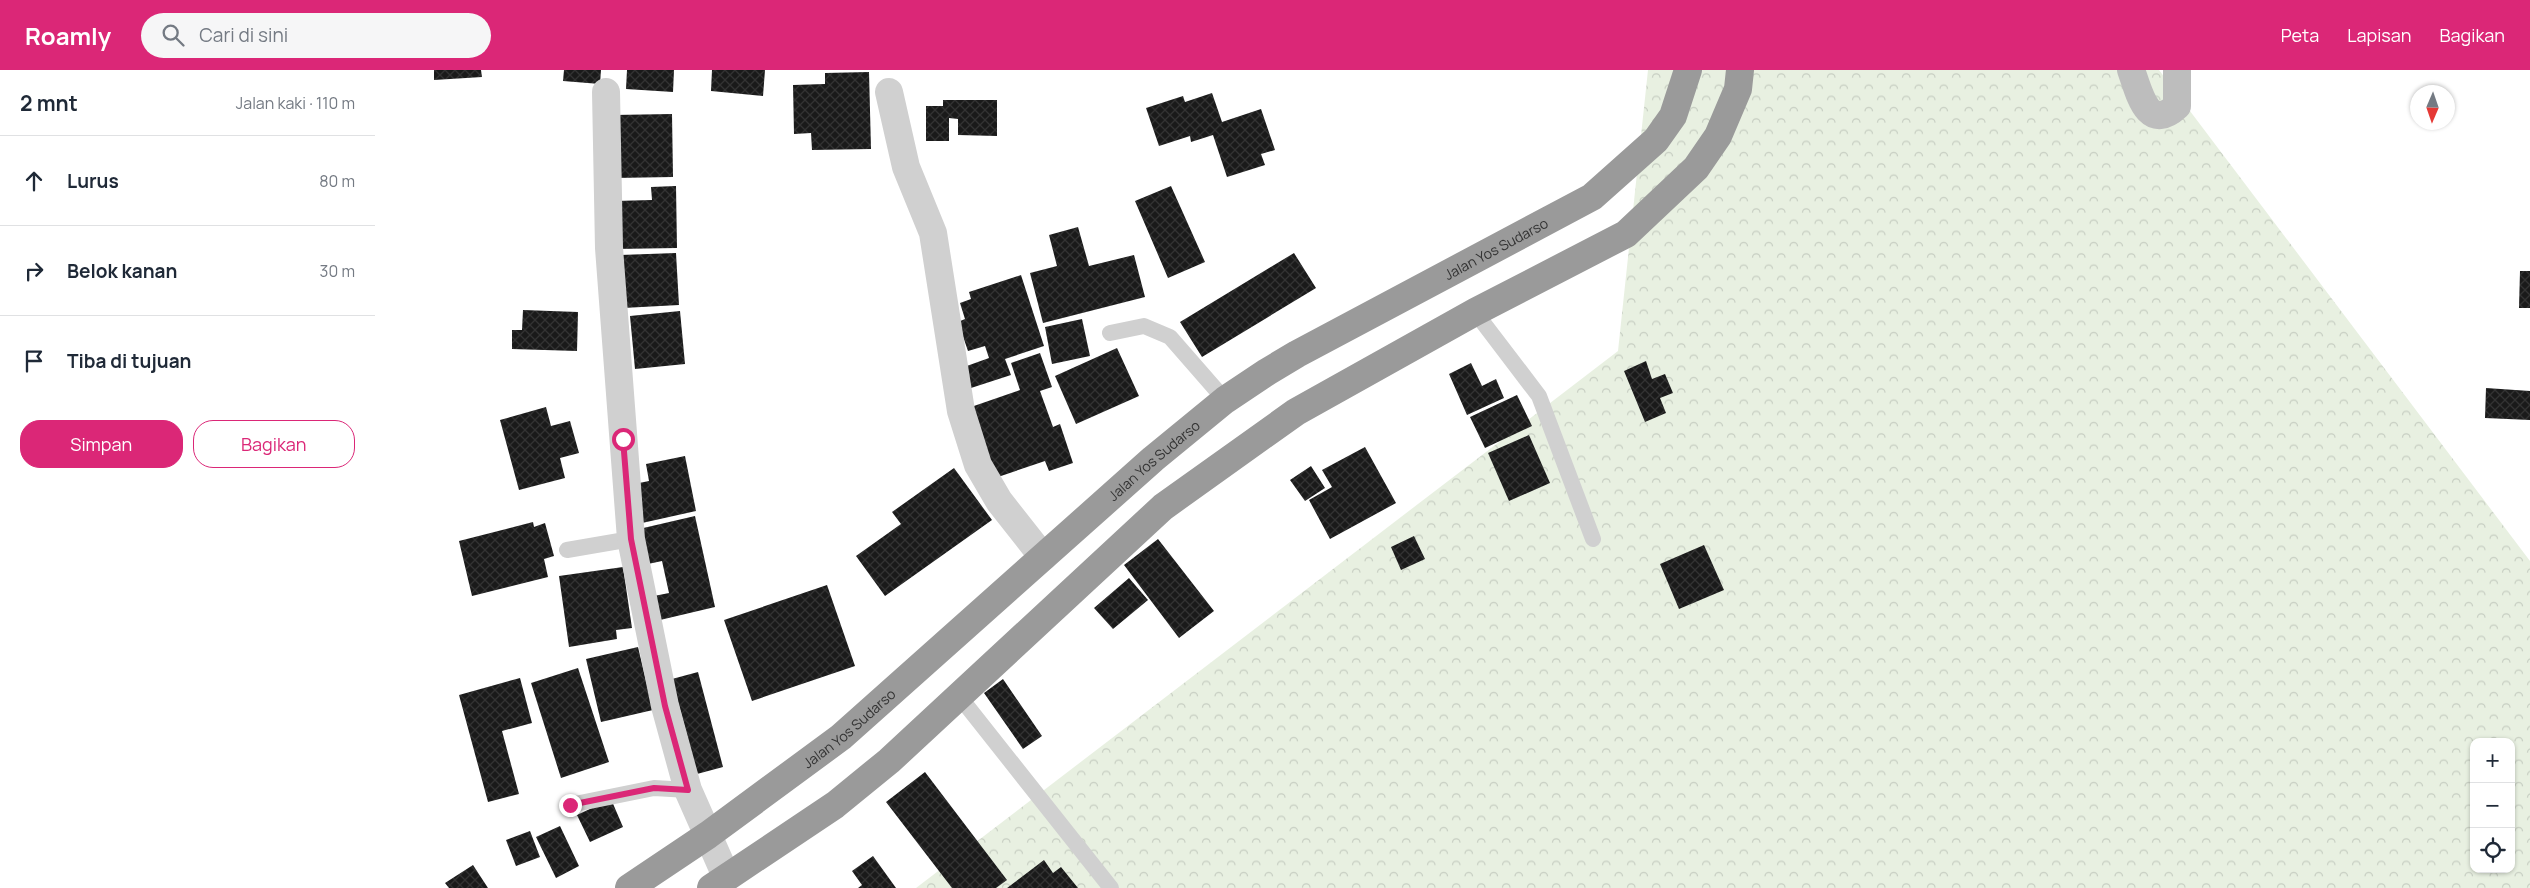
<!DOCTYPE html>
<html lang="id">
<head>
<meta charset="utf-8">
<style>
	:root { --surface:#fff; --page:#f6f6f7; --text:#1f2937; --muted:#747a83; --line:#e0e1e3; --accent:#db2777 }
	body { margin:0; font-family:Manrope,sans-serif; background:var(--page); color:var(--text) }
	.controls { position:absolute; right:15px; bottom:15px; display:grid; overflow:hidden; border-radius:10px; box-shadow:0 1px 4px #0004 }
	.controls button { width:45px; height:45px; display:grid; place-items:center; padding:0; border:0; border-bottom:1px solid var(--line); background:var(--surface); color:var(--text); font:25px sans-serif }
	.compass { position:absolute; left:2035px; top:15px; width:45px; height:45px; border-radius:50%; background:var(--surface); box-shadow:0 1px 4px #0004; rotate:182deg }
	.stop { position:absolute; width:15px; height:15px; margin:-11px; border:4px solid #db2777; border-radius:50%; background:#fff }
	.stop.end { background:#db2777; border-color:#fff; box-shadow:0 1px 5px #0008 }
	.list { margin:0; padding:0; list-style:none }
	h2 { display:flex; justify-content:space-between; align-items:center; height:65px; margin:0; padding:0 20px; font-size:21px }
	h2 small { font-size:16px; font-weight:400; color:var(--muted) }
	.list li { display:grid; grid-template-columns:32px 1fr auto; gap:15px; align-items:center; box-sizing:border-box; height:90px; padding:0 20px; border-top:1px solid var(--line) }
	.list b { display:block; font-size:19px; white-space:nowrap }
	.list em { font-size:16px; font-style:normal; color:var(--muted) }
	.actions { display:flex; gap:10px; padding:15px 20px }
	.actions a { flex:1; padding:11px 0; border:1px solid var(--accent); border-radius:20px; text-align:center; font-size:18px; color:var(--accent) }
	.actions .main { background:var(--accent); color:#fff }
	.icon { flex:none; width:28px; height:28px; fill:none; stroke:currentColor; stroke-width:2; stroke-linecap:round; stroke-linejoin:round }
	.map { position:relative; flex:none; width:2155px; height:818px; overflow:hidden }
	header { display:flex; align-items:center; gap:30px; box-sizing:border-box; height:70px; padding:0 25px; background:var(--accent); color:#fff }
	header strong { font-size:24px }
	nav { display:flex; gap:28px; margin-inline-start:auto; font-size:18px }
	.search { width:350px; height:45px; background:var(--page); display:flex; align-items:center; gap:12px; box-sizing:border-box; padding:0 18px; border-radius:28px; color:var(--muted); font-size:19px }
	main { display:flex }
	aside { flex:1; background:var(--surface) }
	.map>svg:first-child { display:block }
	.forest { fill:url(#forest-crowns); fill-rule:evenodd }
	.building { fill:url(#building-cross-hatch) }
	.lines { fill:none; stroke-linecap:round; stroke-linejoin:round }
	.lane { stroke:#d0d0d0; stroke-width:16 }
	.street { stroke:#d0d0d0; stroke-width:28 }
	.secondary { stroke:#bdbdbd; stroke-width:28 }
	.highway { stroke:#9a9a9a; stroke-width:28 }
	.route { stroke:#db2777; stroke-width:6 }
	.labels { text-anchor:middle; dominant-baseline:central; stroke-width:5; stroke-linejoin:round; paint-order:stroke }
	.street-label { font-size:14px; fill:#333; stroke:#fff }
</style>
</head>
<body>
<header>
<strong>Roamly</strong>
<div class="search"><svg class="icon" aria-label="search" viewBox="0 0 24 24"><circle cx="10" cy="10" r="6"/><path d="M15 15l6 6"/></svg>Cari di sini</div>
<nav><a>Peta</a><a>Lapisan</a><a>Bagikan</a></nav>
</header>
<main>
<aside>
<h2>2 mnt<small>Jalan kaki · 110 m</small></h2>
<ul class="list">
<li><svg class="icon" aria-label="ahead" viewBox="0 0 24 24"><path d="M12 20V5M6 11l6-6 6 6"/></svg><div><b>Lurus</b></div><em>80 m</em></li>
<li><svg class="icon" aria-label="right" viewBox="0 0 24 24"><path d="M7 20v-9h11M14 6l5 5-5 5"/></svg><div><b>Belok kanan</b></div><em>30 m</em></li>
<li><svg class="icon" aria-label="arrive" viewBox="0 0 24 24"><path d="M6 21V4h12l-3 4 3 4H6"/></svg><div><b>Tiba di tujuan</b></div></li>
</ul>
<div class="actions"><a class="main">Simpan</a><a>Bagikan</a></div>
</aside>
<div class="map">
<svg width="2155" height="818" viewBox="0 0 2155 818">
	<defs>
		<pattern id="forest-crowns" width="20" height="18" patternUnits="userSpaceOnUse" patternTransform="scale(1.25)"><rect width="20" height="18" fill="#e8f0e1"/><path d="M2 6a3 3 0 1 1 6 0M12 15a3 3 0 1 1 6 0" fill="none" stroke="#c7cec2"/></pattern>
		<pattern id="building-cross-hatch" width="8" height="8" patternUnits="userSpaceOnUse" patternTransform="scale(1.25)"><rect width="8" height="8" fill="#1a1a1a"/><path d="M0 0l8 8M0 8l8-8" fill="none" stroke="#333"/></pattern>
	</defs>
	<rect width="100%" height="100%" fill="#fff"/>
	<!-- forest -->
	<path class="forest" d="M1273 0H1784L2155 491V818H541L1243 281ZM2099 672H2136V799H2099Z"/>
	<!-- building -->
	<path class="building" d="M59 0H106L107 7 59 10Z
		M189 0H226L225 14 188 11Z
		M252 0H299L298 22 251 19Z
		M337 0H390L388 26 336 21Z
		M494 2 496 79 437 80 436 63 419 64 418 15 450 14V3Z
		M837 23 847 52 886 39 900 80 886 84 890 95 852 107 838 65 816 72 815 66 784 76 771 38 808 26 810 32Z
		M568 30H622V66L583 65V49L574 48V71H551V36H568Z
		M297 44 298 107 239 108 238 45Z
		M301 116 302 178 241 179 240 131 277 130 276 117Z
		M796 116 830 192 793 208 760 131Z
		M703 157 714 196 759 185 770 227 668 253 655 203 682 196 674 165Z
		M301 183 304 235 248 238 245 185Z
		M919 183 941 218 827 287 805 252Z
		M2145 201H2155V238H2144Z
		M646 205 669 276 630 289 636 305 596 318 589 297 614 288 610 276 593 281 583 252 590 249 585 233 596 229 594 222Z
		M148 240 203 242 202 281 137 279V260H147Z
		M305 241 310 294 260 299 255 246Z
		M707 249 715 286 677 294 670 257Z
		M742 278 764 326 701 354 680 306Z
		M665 283 677 317 665 321 678 357 685 354 698 393 674 401 670 391 620 408 596 337 645 320 636 293Z
		M1271 291 1277 309 1290 304 1298 323 1285 328 1291 343 1270 352 1249 301Z
		M1096 293 1107 316 1121 309 1129 328 1092 345 1074 304Z
		M2111 318 2155 321V350L2110 348Z
		M1142 325 1157 356 1110 378 1095 347Z
		M171 337 176 356 195 351 204 383 185 388 190 408 144 420 125 350Z
		M1154 365 1175 413 1134 431 1113 383Z
		M990 377 1021 433 955 469 934 430 957 417 947 400Z
		M310 386 321 441 267 453 259 414 274 411 271 394Z
		M936 396 950 418 930 431 915 410Z
		M579 398 617 450 510 526 481 486 526 454 517 442Z
		M320 446 340 537 285 550 279 526 294 523 287 491 273 494 264 459Z
		M158 452 159 457 170 453 179 486 169 489 173 507 97 526 84 471Z
		M1039 466 1050 489 1026 500 1016 477Z
		M783 469 839 541 804 568 749 495Z
		M1329 475 1349 520 1304 539 1285 494Z
		M248 497 257 558 241 560 242 569 194 577 184 506Z
		M754 508 773 530 738 559 719 538Z
		M452 515 480 596 377 631 349 550Z
		M263 577 278 640 226 652 211 589Z
		M203 598 234 692 186 708 156 613Z
		M323 602 348 697 322 704 297 609Z
		M145 608 157 653 127 661 144 724 113 732 84 625Z
		M628 609 667 666 648 679 609 623Z
		M550 702 632 810 621 818H577L511 732Z
		M236 729 248 757 215 772 202 745Z
		M185 756 204 796 181 808 161 767Z
		M155 761 165 787 141 796 131 770Z
		M498 786 521 818H483L487 815 477 801Z
		M669 790 678 803 686 797 703 818H632Z
		M98 795 113 818H74L70 813Z"/>
	<g class="lines">
		<!-- lane -->
		<path class="lane" d="M1100 242 1164 326 1218 469
			M735 263 769 256 795 267 850 330
			M192 480 256 469
			M584 626 736 818
			M195 735 279 718 313 720"/>
		<!-- street -->
		<path class="street" d="M231 22 234 178 256 469 290 636 313 720 351 806
			M514 22 531 97 558 163 586 341 603 395 624 431 668 487"/>
		<!-- secondary -->
		<path class="secondary" d="M1756 0C1764 21 1772 64 1802 36V0"/>
		<!-- highway -->
		<g class="highway">
			<path id="s1" d="M254 818 333 765 466 667 778 389 850 330 892 302 922 284 1217 127 1281 70 1298 46 1313 0"/>
			<path d="M336 818 460 735 514 691 788 437 921 342 1100 242 1251 164 1321 98 1343 66 1363 19 1365 0"/>
		</g>
	</g>
	<g class="lines">
		<!-- route -->
		<path class="route" d="M195 735 279 718 313 720 290 636 256 469 248 369"/>
	</g>
	<g class="labels">
		<!-- street labels -->
		<g class="street-label">
			<text stroke="none"><textPath href="#s1" startOffset="1082">Jalan Yos Sudarso</textPath></text>
			<text stroke="none"><textPath href="#s1" startOffset="678">Jalan Yos Sudarso</textPath></text>
			<text stroke="none"><textPath href="#s1" startOffset="272">Jalan Yos Sudarso</textPath></text>
		</g>
	</g>
</svg>
<div class="controls">
<button>+</button>
<button>−</button>
<button><svg class="icon" aria-label="locate" viewBox="0 0 24 24"><circle cx="12" cy="12" r="6"/><path d="M12 2v4M12 18v4M2 12h4M18 12h4"/></svg></button>
</div>
<svg class="compass" viewBox="-18 -18 36 36"><path d="M0-13l5 13h-10z" fill="#e53935"/><path d="M0 13l5-13h-10z" fill="#747a83"/></svg>
<div class="stop" style="left:248px;top:369px"></div>
<div class="stop end" style="left:195px;top:735px"></div>
</div>
</main>
</body>
</html>
